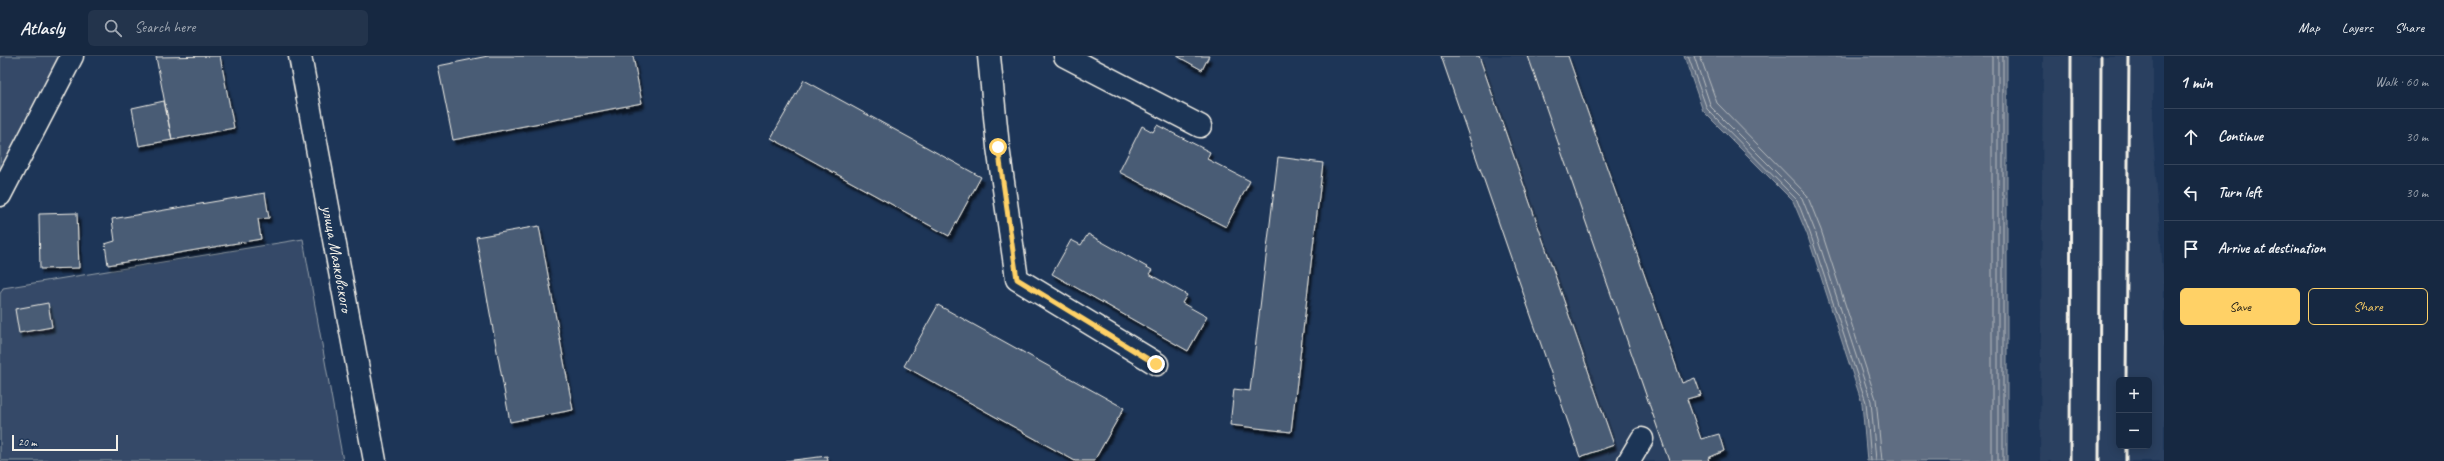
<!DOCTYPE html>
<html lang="en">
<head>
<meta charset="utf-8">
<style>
	:root { --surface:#162841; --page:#23344c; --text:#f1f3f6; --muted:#9ea6b1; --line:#35445a; --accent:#ffd166 }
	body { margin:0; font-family:Caveat,sans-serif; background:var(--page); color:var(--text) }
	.controls { position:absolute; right:12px; bottom:12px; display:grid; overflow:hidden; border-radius:6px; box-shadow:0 2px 10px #0003 }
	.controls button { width:36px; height:36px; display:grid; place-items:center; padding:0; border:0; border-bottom:1px solid var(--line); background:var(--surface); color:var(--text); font:20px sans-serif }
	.scale { position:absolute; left:12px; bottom:10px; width:106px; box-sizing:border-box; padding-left:4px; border:2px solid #f4f1e8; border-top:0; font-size:11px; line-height:14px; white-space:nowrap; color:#f4f1e8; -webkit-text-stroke:3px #1d3557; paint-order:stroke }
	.stop { position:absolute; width:12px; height:12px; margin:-9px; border:3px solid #ffd166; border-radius:50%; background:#fff }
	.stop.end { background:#ffd166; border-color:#fff; box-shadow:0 1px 4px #0008 }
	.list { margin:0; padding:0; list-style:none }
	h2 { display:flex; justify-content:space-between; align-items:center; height:52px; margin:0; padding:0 16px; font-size:17px }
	h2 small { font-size:13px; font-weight:400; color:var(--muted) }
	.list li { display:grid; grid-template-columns:26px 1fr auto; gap:12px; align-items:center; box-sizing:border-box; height:56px; padding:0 16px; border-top:1px solid var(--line) }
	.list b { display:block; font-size:15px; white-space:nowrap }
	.list em { font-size:13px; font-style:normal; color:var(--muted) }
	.actions { display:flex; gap:8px; padding:12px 16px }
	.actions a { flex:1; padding:9px 0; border:1px solid var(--accent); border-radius:6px; text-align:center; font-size:14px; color:var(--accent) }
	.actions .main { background:var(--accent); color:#111 }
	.icon { flex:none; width:22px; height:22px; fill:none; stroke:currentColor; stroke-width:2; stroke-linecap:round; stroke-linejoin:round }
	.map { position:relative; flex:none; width:2164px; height:405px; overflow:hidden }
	header { display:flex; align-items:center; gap:24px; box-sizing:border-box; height:56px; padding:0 20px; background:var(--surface); border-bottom:1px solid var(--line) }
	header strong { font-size:19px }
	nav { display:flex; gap:22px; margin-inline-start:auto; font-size:14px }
	.search { width:280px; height:36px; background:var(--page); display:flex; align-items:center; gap:10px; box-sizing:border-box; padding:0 14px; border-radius:6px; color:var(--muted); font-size:15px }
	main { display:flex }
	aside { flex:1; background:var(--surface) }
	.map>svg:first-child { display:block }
	.built { fill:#2a4060; fill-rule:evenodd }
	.green { fill:#354a67; stroke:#949ea8 }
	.water { fill:#5e6d82; stroke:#9aa2ab }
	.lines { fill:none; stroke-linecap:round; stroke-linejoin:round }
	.shore { stroke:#b8bcbf; stroke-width:1 }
	.building { fill:#485b74; stroke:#f4f1e8; filter:url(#shadow) }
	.minor-casing { stroke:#f4f1e8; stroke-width:25 }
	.minor { stroke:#1d3557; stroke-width:22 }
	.rail { stroke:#f4f1e8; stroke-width:3 }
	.route { stroke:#ffd166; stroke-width:5 }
	.labels { text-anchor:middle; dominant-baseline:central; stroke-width:3; stroke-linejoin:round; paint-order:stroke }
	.street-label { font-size:17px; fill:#f4f1e8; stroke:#1d3557 }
</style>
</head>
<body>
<header>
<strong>Atlasly</strong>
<div class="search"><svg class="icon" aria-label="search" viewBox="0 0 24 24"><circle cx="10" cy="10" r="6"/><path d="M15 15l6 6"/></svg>Search here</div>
<nav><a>Map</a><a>Layers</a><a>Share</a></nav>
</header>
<main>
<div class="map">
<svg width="2164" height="405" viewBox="0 0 2164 405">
	<defs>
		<filter id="shadow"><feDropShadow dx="2.5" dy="4.5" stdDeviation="1" flood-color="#0009"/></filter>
	</defs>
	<rect width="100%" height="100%" fill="#1d3557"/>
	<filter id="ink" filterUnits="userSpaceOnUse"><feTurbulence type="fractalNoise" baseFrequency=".025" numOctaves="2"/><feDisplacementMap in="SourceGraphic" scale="8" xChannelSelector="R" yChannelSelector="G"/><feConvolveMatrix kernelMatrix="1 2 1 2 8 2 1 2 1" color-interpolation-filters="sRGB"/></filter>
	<g filter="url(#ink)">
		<!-- built -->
		<path class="built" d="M1441 0H1568L1682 326 1695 322 1701 339 1687 344 1701 383 1719 378 1724 395 1708 401 1709 405H1590L1580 401Z
			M2043 0H2153V79L2164 230V405H2040ZM2119 324H2149V390H2119Z"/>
		<!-- green -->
		<path class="green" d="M0 0H62L0 118Z
			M303 183 343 405H0V238L3 232Z"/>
		<!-- water -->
		<path class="water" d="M1684 0H2007V405H1867L1862 347 1807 178 1793 145 1703 55Z"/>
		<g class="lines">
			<!-- shore -->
			<path class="shore" d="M1688 0 1707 53 1797 144 1810 177 1866 346 1871 405
				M1694 0 1711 51 1802 142 1815 175 1871 345 1876 405
				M1700 0 1717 47 1807 139 1821 174 1876 343 1882 405
				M1992 405V0
				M1998 405V0
				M2003 405V0"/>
		</g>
		<!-- building -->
		<path class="building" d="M220 0 234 72 172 84 156 1Z
			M488 0H633L642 47 453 84 438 10Z
			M1177 0H1209L1202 14Z
			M1441 0H1479L1614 389 1580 401Z
			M1528 0H1568L1682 327 1695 322 1701 339 1687 343 1701 383 1719 378 1724 395 1708 402 1709 405H1669Z
			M804 24 981 121 949 180 771 82Z
			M164 45 172 84 139 90 132 52Z
			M1157 69 1210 96 1207 103 1250 125 1226 171 1119 116 1142 70 1153 76Z
			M1278 101 1323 107 1291 376 1230 369 1234 333 1250 335Z
			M265 137 269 162 258 163 261 183 108 209 105 188 115 185 112 163Z
			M77 157 79 212 40 213 39 158Z
			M539 170 573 354 510 366 476 181Z
			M1088 178 1152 214 1149 218 1187 239 1182 247 1207 261 1188 295 1052 218 1071 184 1081 189Z
			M48 247 52 271 19 277 15 253Z
			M938 249 1124 352 1094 405H1075L904 310Z
			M827 400 828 405H785Z"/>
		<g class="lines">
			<!-- minor casing -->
			<g class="minor-casing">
				<g id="minor">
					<path id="s1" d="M300 0 375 405"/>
					<path d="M989 0 998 91 1017 223 1157 308"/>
					<path d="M1065 0 1200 70"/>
					<path d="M0 139 72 0"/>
					<path d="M1629 405 1642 383"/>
				</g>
			</g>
			<!-- minor -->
			<use href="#minor" class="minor"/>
			<!-- rail -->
			<path class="rail" d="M2126 324 2129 0
				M2070 405 2071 0
				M2099 405 2101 0
				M2126 405V390"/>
		</g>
	</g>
	<g class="lines" filter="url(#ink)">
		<!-- route -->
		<path class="route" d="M998 91 1017 223 1156 308"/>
	</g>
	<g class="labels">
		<!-- street labels -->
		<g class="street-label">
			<text stroke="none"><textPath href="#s1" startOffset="206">улица Маяковского</textPath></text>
		</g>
	</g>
</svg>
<div class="controls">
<button>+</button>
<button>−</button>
</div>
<div class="scale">20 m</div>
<div class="stop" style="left:998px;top:91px"></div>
<div class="stop end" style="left:1156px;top:308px"></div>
</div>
<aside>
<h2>1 min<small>Walk · 60 m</small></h2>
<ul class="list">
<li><svg class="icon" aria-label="ahead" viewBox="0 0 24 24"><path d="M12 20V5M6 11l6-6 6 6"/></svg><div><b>Continue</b></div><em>30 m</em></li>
<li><svg class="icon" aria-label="left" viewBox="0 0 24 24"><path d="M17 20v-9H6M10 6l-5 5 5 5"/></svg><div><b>Turn left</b></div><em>30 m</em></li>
<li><svg class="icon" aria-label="arrive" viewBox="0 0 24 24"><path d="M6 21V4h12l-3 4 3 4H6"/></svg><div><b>Arrive at destination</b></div></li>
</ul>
<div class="actions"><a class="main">Save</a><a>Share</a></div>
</aside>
</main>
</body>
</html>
